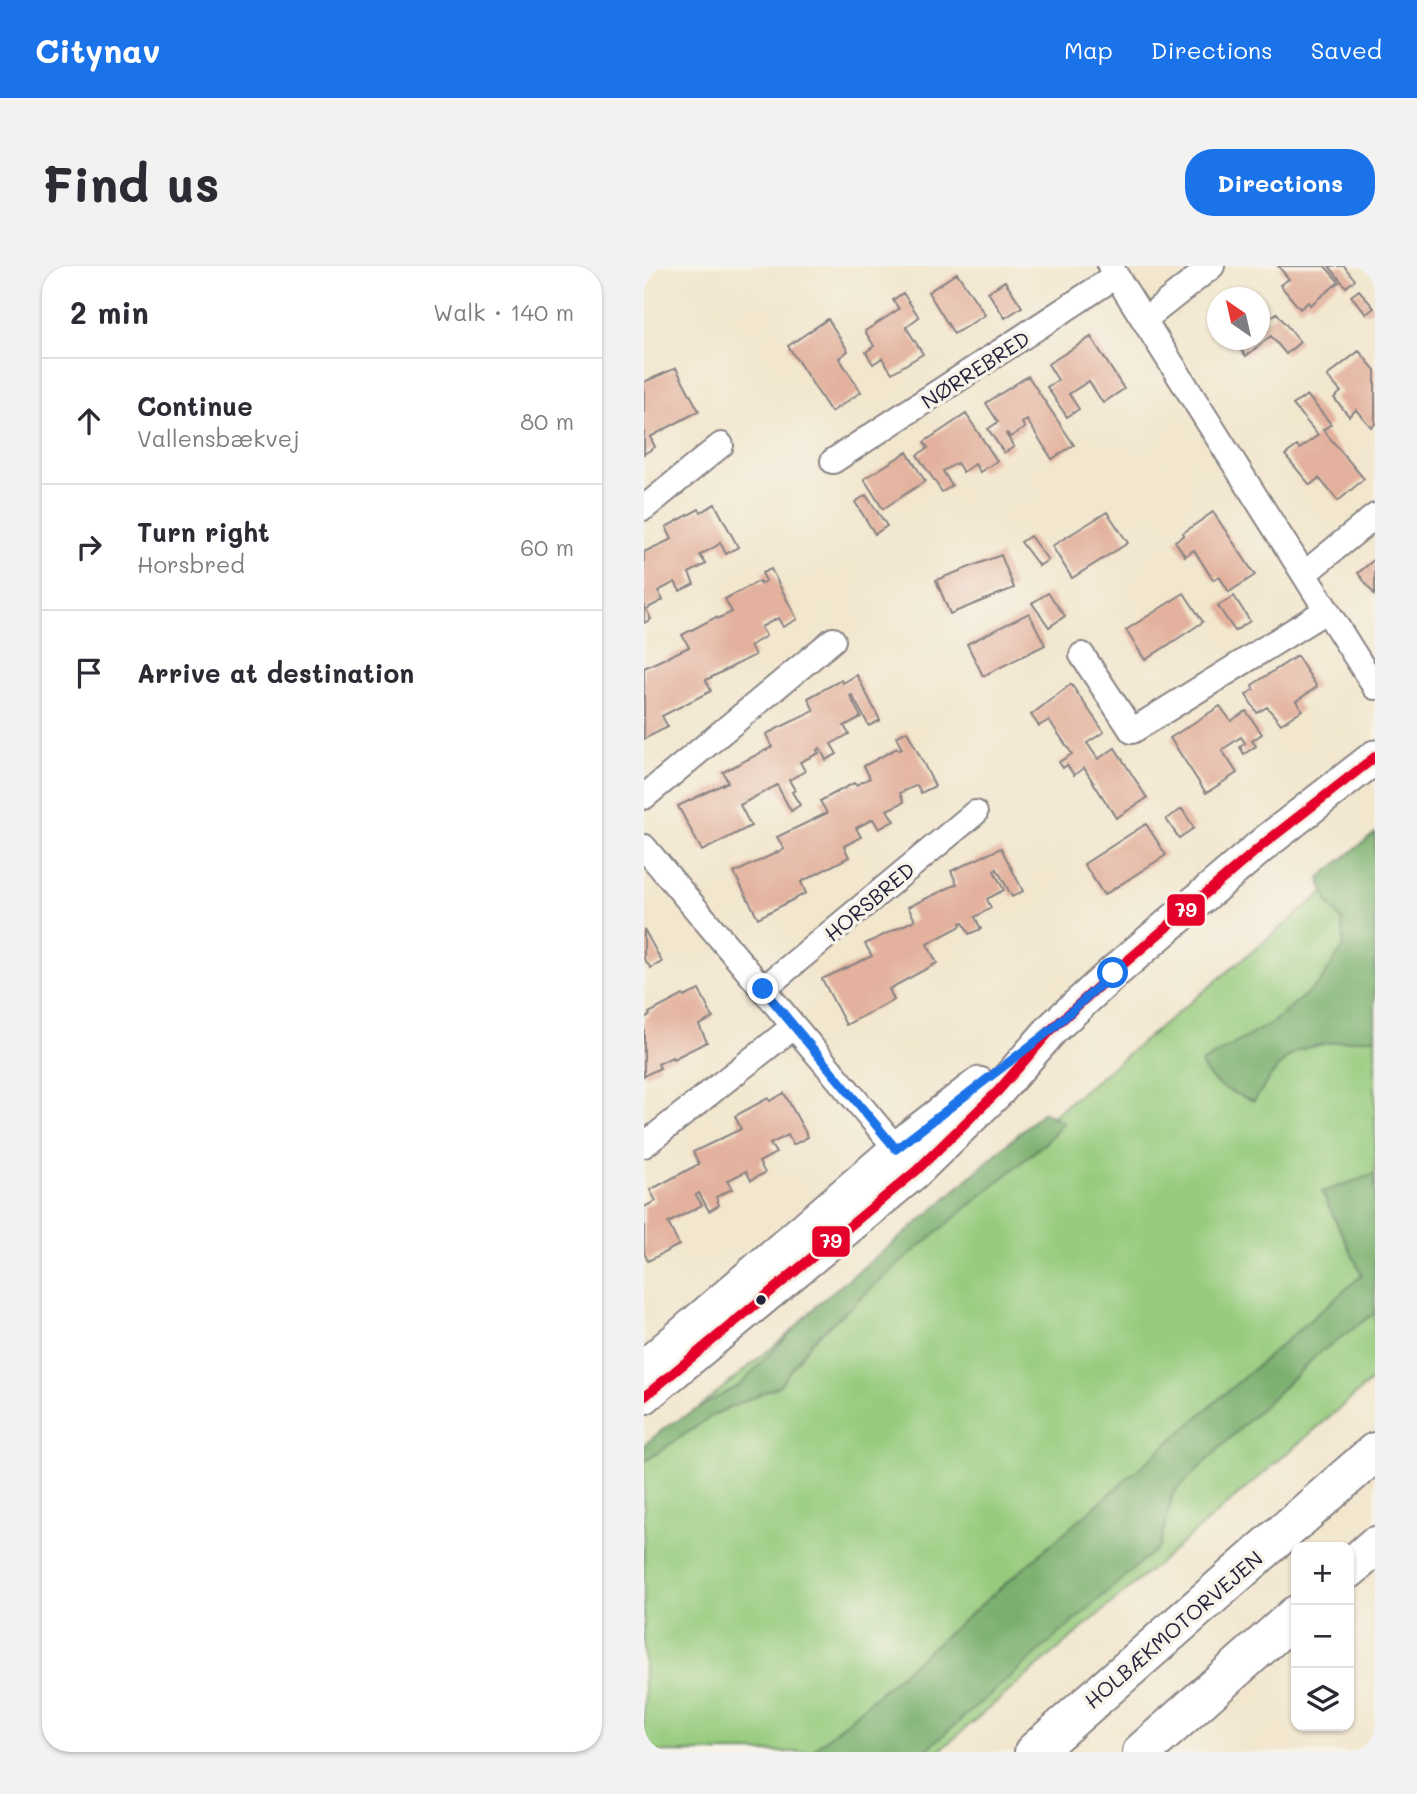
<!DOCTYPE html>
<html lang="en">
<head>
<meta charset="utf-8">
<style>
	:root { --surface:#fff; --page:#f2f2f3; --text:#2b2b33; --muted:#7c7c81; --line:#e1e1e2; --accent:#1a73e8 }
	body { margin:0; font-family:Mali,sans-serif; background:var(--page); color:var(--text) }
	.controls { position:absolute; right:21px; bottom:21px; display:grid; overflow:hidden; border-radius:14px; box-shadow:0 2px 5px #0004 }
	.controls button { width:63px; height:63px; display:grid; place-items:center; padding:0; border:0; border-bottom:2px solid var(--line); background:var(--surface); color:var(--text); font:35px sans-serif }
	.compass { position:absolute; left:563px; top:21px; width:63px; height:63px; border-radius:50%; background:var(--surface); box-shadow:0 2px 5px #0004; rotate:326deg }
	.stop { position:absolute; width:21px; height:21px; margin:-16px; border:5px solid #1a73e8; border-radius:50%; background:#fff }
	.stop.end { background:#1a73e8; border-color:#fff; box-shadow:0 2px 7px #0008 }
	.list { margin:0; padding:0; list-style:none }
	h2 { display:flex; justify-content:space-between; align-items:center; height:91px; margin:0; padding:0 28px; font-size:30px }
	h2 small { font-size:23px; font-weight:400; color:var(--muted) }
	.list li { display:grid; grid-template-columns:46px 1fr auto; gap:21px; align-items:center; box-sizing:border-box; height:126px; padding:0 28px; border-top:2px solid var(--line) }
	.list b { display:block; font-size:26px; white-space:nowrap }
	.list p { margin:0; font-size:23px; white-space:nowrap; color:var(--muted) }
	.list em { font-size:23px; font-style:normal; color:var(--muted) }
	.icon { flex:none; width:38px; height:38px; fill:none; stroke:currentColor; stroke-width:2; stroke-linecap:round; stroke-linejoin:round }
	.map { position:relative; flex:none; width:731px; height:1486px; overflow:hidden; border-radius:28px }
	header { display:flex; align-items:center; gap:42px; box-sizing:border-box; height:98px; padding:0 35px; background:var(--accent); color:#fff }
	header strong { font-size:33px }
	nav { display:flex; gap:38px; margin-inline-start:auto; font-size:24px }
	.intro { display:flex; align-items:center; justify-content:space-between; box-sizing:border-box; height:168px; padding:0 42px }
	h1 { margin:0; font-size:49px }
	.button { padding:18px 32px; border-radius:28px; background:var(--accent); color:#fff; font-size:24px; font-weight:700 }
	main { display:flex; gap:42px; padding:0 42px }
	aside { flex:1; background:var(--surface); border-radius:28px; box-shadow:0 2px 5px #0004 }
	.map>svg:first-child { display:block }
	.green { fill:#96cb7d; stroke:#5c765c; stroke-width:2 }
	.forest { fill:#78af6c; stroke:#4d6854; stroke-width:2 }
	.building { fill:#e3b19d }
	.lines { fill:none; stroke-linecap:round; stroke-linejoin:round }
	.street-casing { stroke:#8a8484; stroke-width:28 }
	.secondary-casing { stroke:#8a8484; stroke-width:37 }
	.highway-casing { stroke:#8a8484; stroke-width:42 }
	.street { stroke:#fff; stroke-width:24 }
	.secondary { stroke:#fff; stroke-width:33 }
	.highway { stroke:#fff; stroke-width:38 }
	.bus-1-casing { stroke:#f7f3e8; stroke-width:16 }
	.bus-1 { stroke:#e4002b; stroke-width:10 }
	.route { stroke:#1a73e8; stroke-width:9 }
	.bus-dot { fill:#22223b; stroke:#f7f3e8; stroke-width:2.5 }
	.labels { text-anchor:middle; dominant-baseline:central; stroke-width:7; stroke-linejoin:round; paint-order:stroke }
	.street-label { font-size:21px; fill:#22223b; stroke:#f7f3e8 }
	.line-badge { stroke:#f7f3e8; stroke-width:2.5 }
	.badge-label { font-size:19px; text-anchor:middle; font-weight:bold; fill:#fff }
</style>
</head>
<body>
<header>
<strong>Citynav</strong>
<nav><a>Map</a><a>Directions</a><a>Saved</a></nav>
</header>
<div class="intro"><h1>Find us</h1><a class="button">Directions</a></div>
<main>
<aside>
<h2>2 min<small>Walk · 140 m</small></h2>
<ul class="list">
<li><svg class="icon" aria-label="ahead" viewBox="0 0 24 24"><path d="M12 20V5M6 11l6-6 6 6"/></svg><div><b>Continue</b><p>Vallensbækvej</p></div><em>80 m</em></li>
<li><svg class="icon" aria-label="right" viewBox="0 0 24 24"><path d="M7 20v-9h11M14 6l5 5-5 5"/></svg><div><b>Turn right</b><p>Horsbred</p></div><em>60 m</em></li>
<li><svg class="icon" aria-label="arrive" viewBox="0 0 24 24"><path d="M6 21V4h12l-3 4 3 4H6"/></svg><div><b>Arrive at destination</b></div></li>
</ul>
</aside>
<div class="map">
<svg width="731" height="1486" viewBox="0 0 731 1486">
	<rect width="100%" height="100%" fill="#f7f3e8"/>
	<filter id="ink" filterUnits="userSpaceOnUse"><feTurbulence type="fractalNoise" baseFrequency=".0143" numOctaves="2"/><feDisplacementMap in="SourceGraphic" scale="14" xChannelSelector="R" yChannelSelector="G"/><feConvolveMatrix kernelMatrix="1 2 1 2 8 2 1 2 1" color-interpolation-filters="sRGB"/></filter>
	<filter id="wash" filterUnits="userSpaceOnUse"><feTurbulence type="fractalNoise" baseFrequency=".00686" numOctaves="4" result="noise"/><feDisplacementMap in="SourceGraphic" scale="28" xChannelSelector="R" yChannelSelector="G"/><feGaussianBlur stdDeviation="1.57" result="paint"/><feColorMatrix in="noise" values="0 0 0 0 0 0 0 0 0 0 0 0 0 0 0 0 0 1.4 0 .05"/><feComposite in="paint" operator="in"/></filter>
	<g filter="url(#wash)">
		<rect width="100%" height="100%" fill="#f2e6cd"/>
		<!-- green -->
		<path class="green" d="M731 584V1112L294 1486H0V1187Z"/>
		<!-- forest -->
		<path class="forest" d="M731 567V772C714 773 668 778 654 785 634 795 622 818 610 835 588 827 567 820 557 797L629 756 676 716 700 680 698 655 684 637 675 612Z
			M399 846 419 857 402 876 256 997 169 1074 135 1120 71 1148 0 1196V1179L22 1161 97 1118 175 1037 281 951Z
			M731 908V1047L675 1087 529 1227 516 1280 280 1486H167L718 1009 678 926Z"/>
		<g id="blocks">
			<!-- building -->
			<path class="building" d="M634 0H681L695 16 666 39 664 36 656 43 636 19 645 13Z
				M685 0H700L711 14 702 21Z
				M313 7 341 49 310 68 284 26Z
				M361 15 378 41 361 52 344 26Z
				M715 24 730 42 722 48 707 30Z
				M259 27 275 51 262 61 279 88 248 107 238 92 229 98 222 86 230 80 221 65 255 43 249 34Z
				M633 47 656 76 642 88 627 70 602 90 588 74H615V49L621 56Z
				M184 53 204 85 195 92 217 126 187 146 144 80Z
				M447 71 480 123 459 137 445 115 425 128 435 143 423 151 403 121 414 114 404 98Z
				M715 85 731 104V158L727 161 712 144 705 150 690 132 697 126 683 110Z
				M32 102 55 145 6 171 11 181 0 188V116Z
				M384 110 430 179 408 193 383 154 378 157 381 162 366 171 363 167 362 168 370 181 360 187 344 163 354 156 342 137Z
				M663 129 687 158 679 164 720 213 694 235 675 212 666 219 641 189 653 180 656 183 674 169 649 139Z
				M322 148 353 195 336 206 331 198 319 206 313 197 299 205 308 220 298 226 273 189 284 182 280 176Z
				M263 186 281 215 239 243 220 213Z
				M222 229 243 260 231 268 211 236Z
				M71 238 94 281 82 288 76 276 74 279 56 289 62 298 45 307 50 318 36 325 31 316 14 325 19 334 2 343 7 353 0 357V286L28 273 22 261 55 243 57 246Z
				M463 246 484 277 428 312 408 280Z
				M569 246 611 309 585 326 575 310 569 314 550 284 541 290 531 275 540 269 539 267Z
				M386 270 404 294 395 300 377 276Z
				M357 289 370 322 306 348 292 314Z
				M731 293V329L714 307Z
				M127 303 153 353 139 361 134 352 117 361 122 370 106 380 111 389 62 414 67 425 18 450 24 461 0 473V402L45 381 38 369 72 351 73 353 88 346 81 333 115 315 116 318 122 315 118 307Z
				M404 327 421 350 405 361 388 337Z
				M540 327 559 356 501 394 482 364Z
				M590 330 606 355 591 365 574 340Z
				M385 347 401 379 339 410 323 378Z
				M653 390 673 421 652 435 658 444 637 458 623 441 613 447 602 429 610 423 608 419Z
				M213 409 236 454 225 460 208 429 206 430 217 451 200 460 205 468 187 478 193 488 182 494 176 482 173 484 175 487 156 496 161 505 145 514 151 524 148 526 156 539 147 545 133 519 96 539 107 560 58 585 34 540 84 516 79 506 128 481 122 468 170 445 164 432 197 414 199 417Z
				M427 418 460 466 443 477 454 493 471 482 503 532 472 552 440 502 430 509 423 499 419 502 415 496 428 488 405 454 395 460 387 449Z
				M576 440 587 455 602 445 618 468 608 475 612 480 600 488 596 481 601 477 597 471 578 484 593 507 562 527 526 472Z
				M263 465 291 520 277 527 273 519 256 527 260 536 243 544 250 555 235 563 229 553 212 562 217 571 200 580 205 591 157 616 162 627 114 652 90 607 140 583 133 571 183 547 176 535 210 517 212 519 226 512 220 500 253 482 255 484 258 483 252 471Z
				M538 543 550 562 535 572 522 553Z
				M502 558 522 589 460 629 440 598Z
				M357 582 379 625 368 631 353 603 350 605 360 624 343 633 347 642 331 651 337 663 325 668 319 656 316 657 317 660 283 678 293 697 245 723 250 734 202 759 178 713 228 690 221 678 271 654 264 641 313 618 307 605Z
				M0 663 18 696 7 702 0 693Z
				M55 724 69 752 55 759 63 776 29 793 28 791 14 798 16 802 0 810V752L6 749 5 747 39 729 40 731Z
				M140 827 164 871 149 879 144 869 126 878 132 887 115 896 121 907 107 914 102 905 83 915 88 923 72 931 75 939 65 945 55 927 52 929 58 939 24 957 35 979 4 995 0 987V941L12 935 6 924 55 898 49 886 97 863 91 850 124 832 126 835Z"/>
		</g>
	</g>
	<g filter="url(#ink)">
		<use href="#blocks" fill-opacity="0" stroke="#8a8484" stroke-width="2"/>
		<g class="lines">
			<!-- street casing -->
			<g class="street-casing">
				<path id="street" d="M466 0 731 421
					M500 54 568 0
					M189 195 472 10
					M0 242 77 179
					M660 308 731 250
					M438 389 488 465 683 344
					M0 531 189 374
					M0 581 262 894
					M119 723 331 547
					M0 879 149 761"/>
			</g>
			<!-- secondary casing -->
			<g class="secondary-casing">
				<path id="secondary" d="M0 1101 270 868 335 818
					M0 1131 272 905 354 825 408 763 469 707 622 576 731 491"/>
			</g>
			<!-- highway casing -->
			<g class="highway-casing">
				<path id="highway" d="M705 1303 731 1280
					M390 1486 731 1186
					M498 1486 652 1349"/>
			</g>
			<!-- street -->
			<use href="#street" class="street"/>
			<!-- secondary -->
			<use href="#secondary" class="secondary"/>
			<!-- highway -->
			<use href="#highway" class="highway"/>
			<!-- bus-1 casing -->
			<g class="bus-1-casing">
				<path id="bus-1" d="M0 1131 272 905 354 825 408 763 469 707 622 576 731 491"/>
			</g>
			<!-- bus-1 -->
			<use href="#bus-1" class="bus-1"/>
		</g>
	</g>
	<g class="lines" filter="url(#ink)">
		<!-- route -->
		<path class="route" d="M119 723 252 883 408 763 469 707"/>
	</g>
	<!-- markers -->
	<circle class="bus-dot" cx="117" cy="1034" r="6"/>
	<g class="labels">
		<!-- street labels -->
		<g class="street-label">
			<text transform="translate(331 103) rotate(-33)">NØRREBRED</text>
			<text transform="translate(225 635) rotate(-40)">HORSBRED</text>
			<text transform="translate(529 1363) rotate(-41)">HOLBÆKMOTORVEJEN</text>
		</g>
	</g>
	<g class="line-badge">
		<rect x="522" y="627" width="40" height="34" rx="7" fill="#e4002b"/>
		<rect x="167" y="959" width="40" height="33" rx="7" fill="#e4002b"/>
	</g>
	<g class="badge-label">
		<text x="542" y="651">79</text>
		<text x="187" y="982">79</text>
	</g>
</svg>
<div class="controls">
<button>+</button>
<button>−</button>
<button><svg class="icon" aria-label="layers" viewBox="0 0 24 24"><path d="M12 4l9 5-9 5-9-5zM3 14l9 5 9-5"/></svg></button>
</div>
<svg class="compass" viewBox="-18 -18 36 36"><path d="M0-13l5 13h-10z" fill="#e53935"/><path d="M0 13l5-13h-10z" fill="#7c7c81"/></svg>
<div class="stop" style="left:469px;top:707px"></div>
<div class="stop end" style="left:119px;top:723px"></div>
</div>
</main>
</body>
</html>
